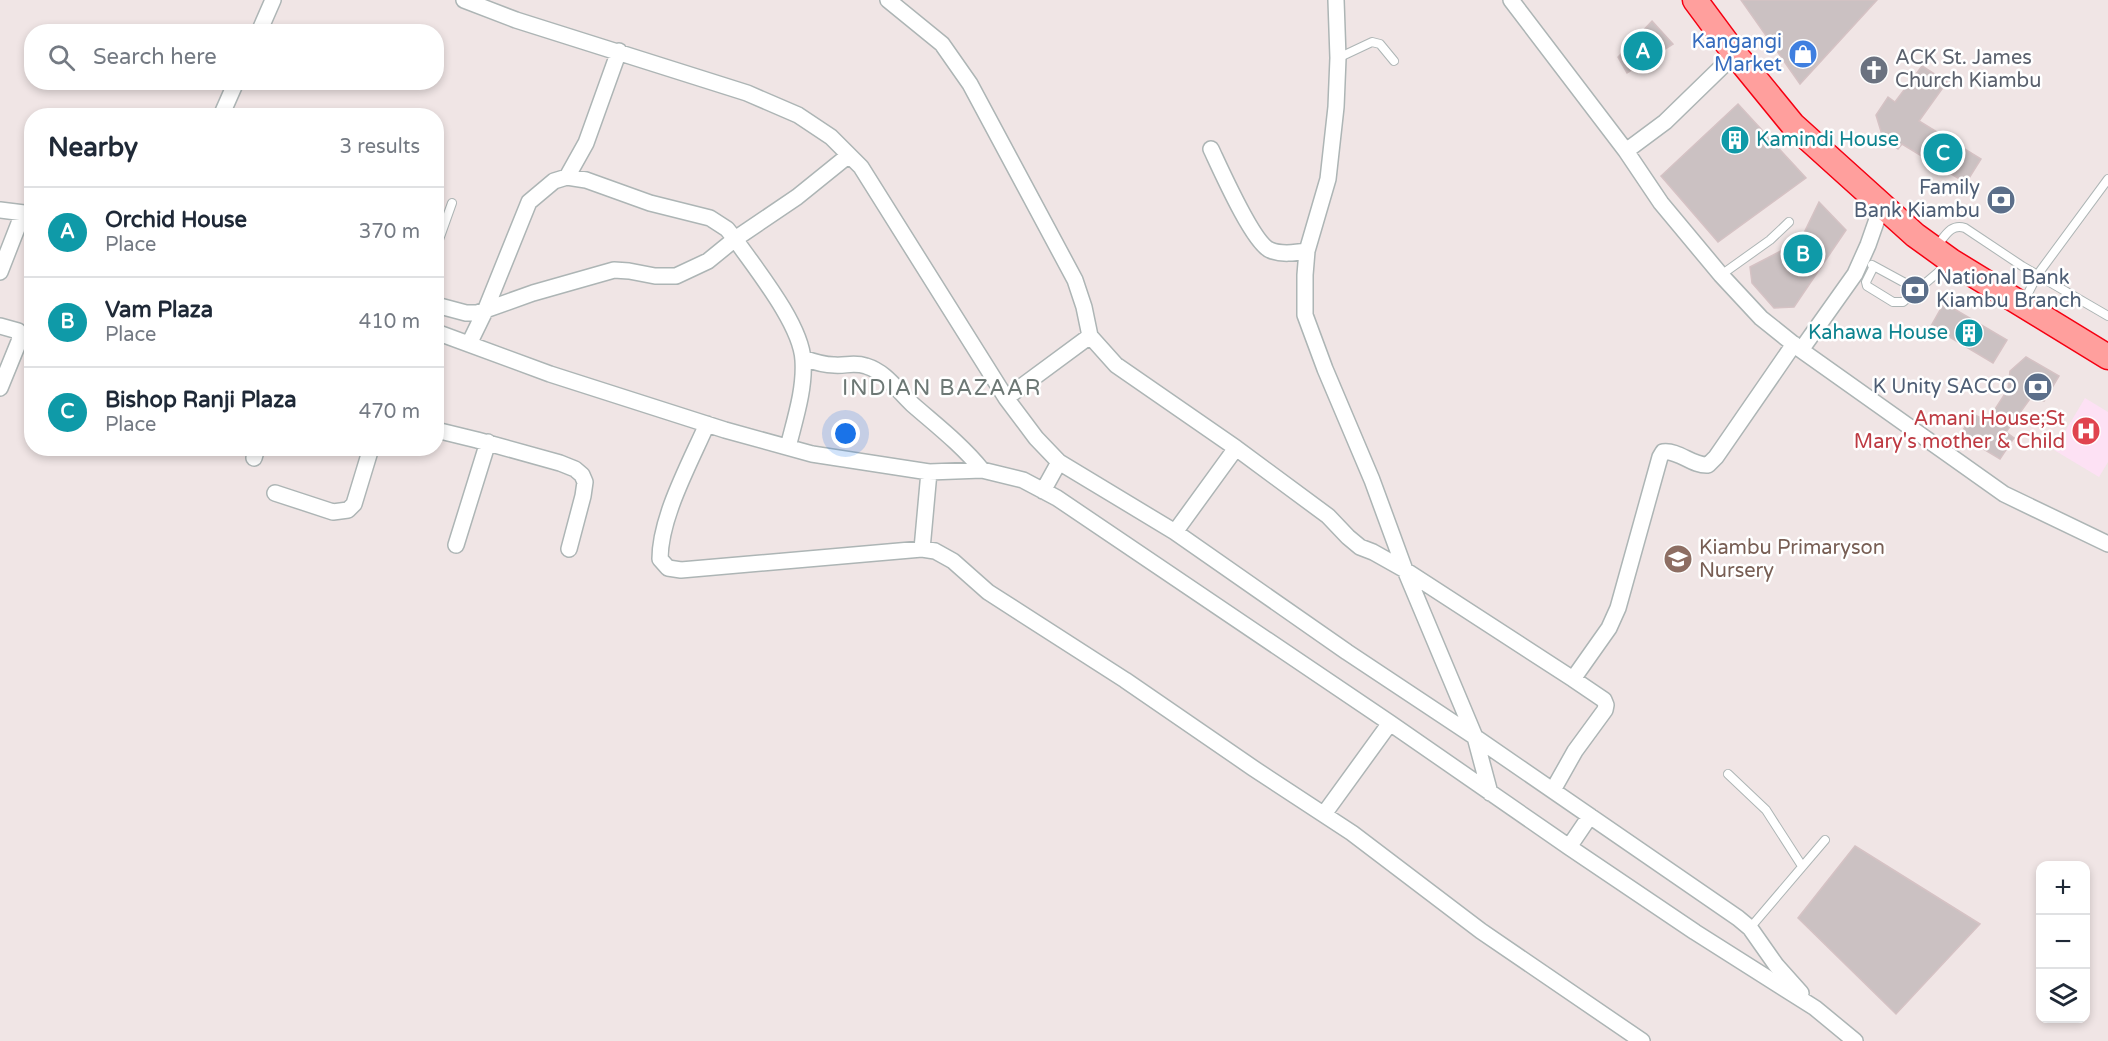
<!DOCTYPE html>
<html lang="en">
<head>
<meta charset="utf-8">
<style>
	:root { --surface:#fff; --page:#f2f2f3; --text:#1f2937; --muted:#747a83; --line:#e0e1e3; --accent:#f426b3 }
	body { margin:0; font-family:"Varela Round",sans-serif; background:var(--page); color:var(--text) }
	.controls { position:absolute; right:18px; bottom:18px; display:grid; overflow:hidden; border-radius:12px; box-shadow:0 3px 9px #0003 }
	.controls button { width:54px; height:54px; display:grid; place-items:center; padding:0; border:0; border-bottom:2px solid var(--line); background:var(--surface); color:var(--text); font:30px sans-serif }
	.you { position:absolute; left:846px; top:434px; width:21px; height:21px; margin:-15px; border:4px solid #fff; border-radius:50%; background:#1a73e8; box-shadow:0 0 0 9px #1a73e833 }
	.badge { display:grid; place-items:center; width:39px; height:39px; border-radius:50%; background:var(--accent); color:#fff; font-size:20px; font-weight:700 }
	.pin { position:absolute; translate:-50% -50%; border:3px solid #fff; box-shadow:0 2px 6px #0006 }
	.list { margin:0; padding:0; list-style:none }
	h2 { display:flex; justify-content:space-between; align-items:center; height:78px; margin:0; padding:0 24px; font-size:26px }
	h2 small { font-size:20px; font-weight:400; color:var(--muted) }
	.list li { display:grid; grid-template-columns:39px 1fr auto; gap:18px; align-items:center; box-sizing:border-box; height:90px; padding:0 24px; border-top:2px solid var(--line) }
	.list b { display:block; font-size:22px; white-space:nowrap }
	.list p { margin:0; font-size:20px; white-space:nowrap; color:var(--muted) }
	.list em { font-size:20px; font-style:normal; color:var(--muted) }
	.icon { flex:none; width:33px; height:33px; fill:none; stroke:currentColor; stroke-width:2; stroke-linecap:round; stroke-linejoin:round }
	.map { position:relative; flex:none; width:2108px; height:1041px; overflow:hidden }
	.search { position:absolute; background:var(--surface); box-shadow:0 3px 9px #0003; left:24px; top:24px; width:420px; height:66px; display:flex; align-items:center; gap:15px; box-sizing:border-box; padding:0 21px; border-radius:24px; color:var(--muted); font-size:22px }
	.panel { position:absolute; background:var(--surface); box-shadow:0 3px 9px #0003; left:24px; top:108px; width:420px; height:348px; border-radius:24px }
	.map>svg:first-child { display:block }
	.medical { fill:#fde1f4 }
	.building { fill:#cbc1c2; stroke:#d5c2c4; stroke-width:1.5 }
	.lines { fill:none; stroke-linecap:round; stroke-linejoin:round }
	.service-casing { stroke:#adb5b5; stroke-width:10 }
	.minor-casing { stroke:#adb5b5; stroke-width:18 }
	.trunk-casing { stroke:#f50012; stroke-width:27 }
	.service { stroke:#fff; stroke-width:8 }
	.minor { stroke:#fff; stroke-width:15 }
	.trunk { stroke:#ff9f9d; stroke-width:24 }
	.labels { text-anchor:middle; dominant-baseline:central; stroke-width:5; stroke-linejoin:round; paint-order:stroke }
	.shop-label { font-size:20px; fill:#366cbe; stroke:#fff; text-anchor:end }
	.worship-label { font-size:20px; fill:#5b616d; stroke:#fff; text-anchor:start }
	.culture-label { font-size:20px; fill:#0d838f; stroke:#fff; text-anchor:start }
	.service-label { font-size:20px; fill:#4e5e75; stroke:#fff; text-anchor:end }
	.health-label { font-size:20px; fill:#be3a42; stroke:#fff; text-anchor:end }
	.education-label { font-size:20px; fill:#785e54; stroke:#fff; text-anchor:start }
	.quarter-label { font-size:22px; letter-spacing:1.5px; fill:#6d7875; stroke:#fff }
</style>
</head>
<body>
<div class="map">
<svg width="2108" height="1041" viewBox="0 0 2108 1041">
	<rect width="100%" height="100%" fill="#f0e5e5"/>
	<!-- medical -->
	<path class="medical" d="M2085 398 2108 412V462L2099 477 2054 450Z"/>
	<!-- building -->
	<path class="building" d="M1741 0H1877L1800 84Z
		M1652 21 1673 44 1627 73 1618 57Z
		M1922 66 1947 82 1919 121 1981 159 1966 183 1902 144 1898 149 1883 138 1876 115 1888 97 1895 102Z
		M1738 104 1806 178 1718 242 1661 176Z
		M1819 202 1846 230 1794 307 1774 308 1752 283 1750 267 1800 241Z
		M1944 303 2007 340 1993 363 1931 326Z
		M2026 357 2059 376 2044 401 2032 396 2006 432 2014 438 2000 459 1960 435 1973 414 1983 419 1992 414 2008 389 2010 371Z
		M1855 846 1980 924 1896 1014 1798 918Z"/>
	<g class="lines">
		<!-- service casing -->
		<g class="service-casing">
			<path id="service" d="M1338 58 1372 42 1380 44 1394 61
				M1937 246C1945 236 1951 223 1965 228L2022 266 2108 316
				M436 248 452 203
				M1872 265 1918 290
				M1874 266 1866 282 1867 286 1893 302H1903L1948 264
				M1721 275 1770 240 1789 222
				M2023 303 2038 274 2108 179
				M1728 774 1766 810 1802 866
				M1750 928 1825 840"/>
		</g>
		<!-- minor casing -->
		<g class="minor-casing">
			<path id="minor" d="M464 0 516 20 747 93 798 115 831 137 861 167 1006 398 1036 438 1059 462 1175 532 1347 652 1475 737 1490 793
				M888 0 942 44 970 84 1075 280 1084 307 1090 336 1116 365 1236 448 1328 516 1348 537 1360 547 1373 552 1405 570 1573 679 1609 628 1618 608 1660 457 1663 452C1679 450 1692 466 1708 465L1716 457 1794 344
				M1336 0 1338 58 1336 107 1328 179 1307 251 1305 275V315L1325 369 1372 480 1405 570 1475 737 1738 918 1750 928 1776 965 1801 993
				M1511 0 1626 151 1661 203 1721 275 1761 318 1801 350 2004 494 2108 544
				M259 32 273 0
				M221 116 236 82
				M1211 149C1220 168 1253 243 1270 250 1281 255 1295 253 1307 251
				M1626 151 1665 122 1735 54
				M567 177 586 143 619 51
				M0 210 32 214
				M0 272 23 213
				M436 305 466 313H477L533 293 614 270 629 271 655 276H676L708 261 735 239 797 197 849 155
				M0 326 18 331 20 339 0 388
				M436 332 550 374 725 430 812 454 929 472 982 470 1023 480 1057 498 1390 723 1569 847 1695 932 1815 1008 1855 1041
				M469 344 485 311 529 202 554 181 567 177 586 180 650 203 710 218 727 229 735 239C755 268 801 324 803 360 805 389 795 419 788 447
				M1801 350 1855 274 1868 245 1882 205
				M803 358C814 362 823 365 834 365 846 366 854 362 866 366 886 372 897 390 912 404 936 425 962 445 982 470
				M1006 398 1090 336
				M707 424C690 463 660 517 660 559L668 568 681 570 922 549 935 551 953 561 988 592 1125 680 1253 768 1352 833 1481 931 1642 1041
				M436 430 477 440 560 463 575 469 582 475 585 482 583 496 569 549
				M254 458 257 448
				M1043 491 1059 462
				M275 493 333 512 348 510 354 504 371 448
				M1175 532 1236 448
				M456 545 488 442
				M922 549 929 472
				M1553 790 1575 751 1605 710 1606 705 1604 700 1573 679
				M1324 814 1390 723
				M1569 847 1590 816"/>
		</g>
		<!-- trunk casing -->
		<g class="trunk-casing">
			<path id="trunk" d="M1695 0 1735 54 1793 125 1915 235 1951 261 2108 357"/>
		</g>
		<!-- service -->
		<use href="#service" class="service"/>
		<!-- minor -->
		<use href="#minor" class="minor"/>
		<!-- trunk -->
		<use href="#trunk" class="trunk"/>
	</g>
	<!-- icons -->
	<defs>
		<g id="shop-disc" transform="scale(1.5)"><circle r="9.5" fill="#3f7fe0" stroke="#fff"/><path d="M-5-2.5h2.3a2.7 3.5 0 0 1 5.4 0H5L5.5 6h-11ZM-1.5-2.5h3a1.5 2.3 0 0 0-3 0Z" fill="#fff"/></g>
		<g id="church-disc" transform="scale(1.5)"><circle r="9.5" fill="#6b7280" stroke="#fff"/><path d="M-1.2-6h2.4v3.5h3.3v2.4h-3.3V6h-2.4V-.1h-3.3v-2.4h3.3Z" fill="#fff"/></g>
		<g id="building-disc" transform="scale(1.5)"><circle r="9.5" fill="#0f9aa8" stroke="#fff"/><path d="M-4-6H4V6H1V3H-1V6H-4ZM-2.5-4.3h1.7v1.8h-1.7ZM.8-4.3h1.7v1.8H.8ZM-2.5-1h1.7V.8h-1.7ZM.8-1h1.7V.8H.8Z" fill="#fff"/></g>
		<g id="bank-disc" transform="scale(1.5)"><circle r="9.5" fill="#5c6f8a" stroke="#fff"/><path d="M-6-4H6V4H-6ZM0-2.3a2.3 2.3 0 1 0 0 4.6a2.3 2.3 0 1 0 0-4.6Z" fill="#fff"/></g>
		<g id="hospital-disc" transform="scale(1.5)"><circle r="9.5" fill="#e0444e" stroke="#fff"/><path d="M-5-5h3v3.5h4V-5h3V5h-3V1.5h-4V5h-3Z" fill="#fff"/></g>
		<g id="school-disc" transform="scale(1.5)"><circle r="9.5" fill="#8d6e63" stroke="#fff"/><path d="M0-5L7-2L0 1L-7-2ZM-4 1L0 2.5L4 1V4Q0 6-4 4Z" fill="#fff"/></g>
	</defs>
	<g fill-rule="evenodd">
		<use href="#shop-disc" x="1803" y="54"/>
		<use href="#church-disc" x="1874" y="70"/>
		<use href="#building-disc" x="1735" y="140"/>
		<use href="#bank-disc" x="2001" y="200"/>
		<use href="#bank-disc" x="1915" y="290"/>
		<use href="#building-disc" x="1969" y="333"/>
		<use href="#bank-disc" x="2038" y="387"/>
		<use href="#hospital-disc" x="2086" y="431"/>
		<use href="#school-disc" x="1678" y="559"/>
	</g>
	<g class="labels">
		<!-- shop labels -->
		<g class="shop-label">
			<text x="1782" y="42">Kangangi<tspan x="1782" dy="23">Market</tspan></text>
		</g>
		<!-- worship labels -->
		<g class="worship-label">
			<text x="1895" y="58">ACK St. James<tspan x="1895" dy="23">Church Kiambu</tspan></text>
		</g>
		<!-- culture labels -->
		<g class="culture-label">
			<text x="1756" y="140">Kamindi House</text>
			<text x="1948" y="333" text-anchor="end">Kahawa House</text>
		</g>
		<!-- service labels -->
		<g class="service-label">
			<text x="1980" y="188">Family<tspan x="1980" dy="23">Bank Kiambu</tspan></text>
			<text x="1936" y="278" text-anchor="start">National Bank<tspan x="1936" dy="23">Kiambu Branch</tspan></text>
			<text x="2017" y="387">K Unity SACCO</text>
		</g>
		<!-- health labels -->
		<g class="health-label">
			<text x="2065" y="419">Amani House;St<tspan x="2065" dy="23">Mary's mother &amp; Child</tspan></text>
		</g>
		<!-- education labels -->
		<g class="education-label">
			<text x="1699" y="548">Kiambu Primaryson<tspan x="1699" dy="23">Nursery</tspan></text>
		</g>
		<!-- quarter labels -->
		<g class="quarter-label">
			<text x="942" y="388">INDIAN BAZAAR</text>
		</g>
	</g>
</svg>
<div class="controls">
<button>+</button>
<button>−</button>
<button><svg class="icon" aria-label="layers" viewBox="0 0 24 24"><path d="M12 4l9 5-9 5-9-5zM3 14l9 5 9-5"/></svg></button>
</div>
<div class="you"></div>
<div class="pin badge" style="left:1643px;top:51px;background:#0f9aa8">A</div>
<div class="pin badge" style="left:1803px;top:254px;background:#0f9aa8">B</div>
<div class="pin badge" style="left:1943px;top:153px;background:#0f9aa8">C</div>
<div class="search"><svg class="icon" aria-label="search" viewBox="0 0 24 24"><circle cx="10" cy="10" r="6"/><path d="M15 15l6 6"/></svg>Search here</div>
<section class="panel">
<h2>Nearby<small>3 results</small></h2>
<ul class="list">
<li><span class="badge" style="background:#0f9aa8">A</span><div><b>Orchid House</b><p>Place</p></div><em>370 m</em></li>
<li><span class="badge" style="background:#0f9aa8">B</span><div><b>Vam Plaza</b><p>Place</p></div><em>410 m</em></li>
<li><span class="badge" style="background:#0f9aa8">C</span><div><b>Bishop Ranji Plaza</b><p>Place</p></div><em>470 m</em></li>
</ul>
</section>
</div>
</body>
</html>
